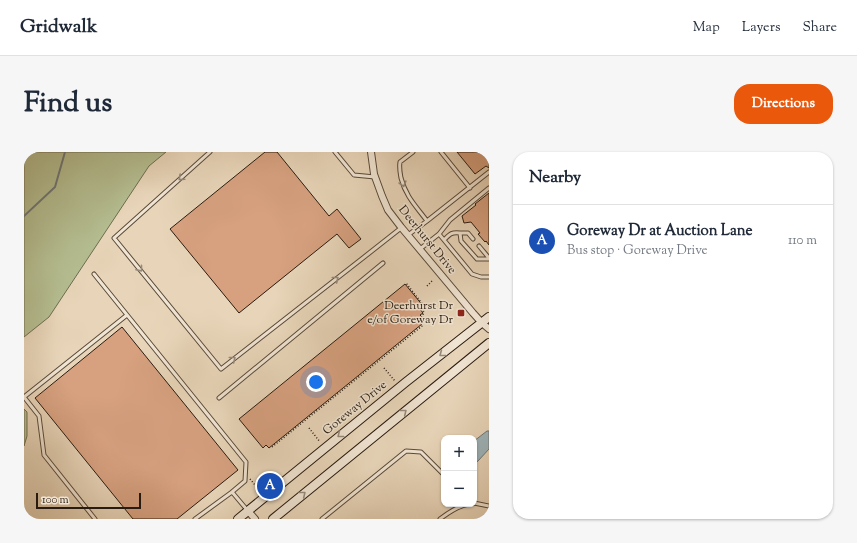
<!DOCTYPE html>
<html lang="en">
<head>
<meta charset="utf-8">
<style>
	:root { --surface:#fff; --page:#f6f6f7; --text:#1f2937; --muted:#747a83; --line:#e0e1e3; --accent:#ea580c }
	body { margin:0; font-family:"Sorts Mill Goudy",serif; background:var(--page); color:var(--text) }
	.controls { position:absolute; right:12px; bottom:12px; display:grid; overflow:hidden; border-radius:8px; box-shadow:0 1px 3px #0004 }
	.controls button { width:36px; height:36px; display:grid; place-items:center; padding:0; border:0; border-bottom:1px solid var(--line); background:var(--surface); color:var(--text); font:20px sans-serif }
	.scale { position:absolute; left:12px; bottom:10px; width:105px; box-sizing:border-box; padding-left:4px; border:2px solid #291b10; border-top:0; font-size:11px; line-height:14px; white-space:nowrap; color:#291b10; -webkit-text-stroke:3px #f0e4d2; paint-order:stroke }
	.you { position:absolute; left:292px; top:230px; width:14px; height:14px; margin:-10px; border:3px solid #fff; border-radius:50%; background:#1a73e8; box-shadow:0 0 0 6px #1a73e833 }
	.badge { display:grid; place-items:center; width:26px; height:26px; border-radius:50%; background:var(--accent); color:#fff; font-size:13px; font-weight:700 }
	.pin { position:absolute; translate:-50% -50%; border:2px solid #fff; box-shadow:0 1px 4px #0006 }
	.list { margin:0; padding:0; list-style:none }
	h2 { display:flex; justify-content:space-between; align-items:center; height:52px; margin:0; padding:0 16px; font-size:17px }
	h2 small { font-size:13px; font-weight:400; color:var(--muted) }
	.list li { display:grid; grid-template-columns:26px 1fr auto; gap:12px; align-items:center; box-sizing:border-box; height:72px; padding:0 16px; border-top:1px solid var(--line) }
	.list b { display:block; font-size:15px; white-space:nowrap }
	.list p { margin:0; font-size:13px; white-space:nowrap; color:var(--muted) }
	.list em { font-size:13px; font-style:normal; color:var(--muted) }
	.map { position:relative; flex:none; width:465px; height:367px; overflow:hidden; border-radius:16px }
	header { display:flex; align-items:center; gap:24px; box-sizing:border-box; height:56px; padding:0 20px; background:var(--surface); border-bottom:1px solid var(--line) }
	header strong { font-size:19px }
	nav { display:flex; gap:22px; margin-inline-start:auto; font-size:14px }
	.intro { display:flex; align-items:center; justify-content:space-between; box-sizing:border-box; height:96px; padding:0 24px }
	h1 { margin:0; font-size:28px }
	.button { padding:10px 18px; border-radius:16px; background:var(--accent); color:#fff; font-size:14px; font-weight:700 }
	main { display:flex; gap:24px; padding:0 24px }
	aside { flex:1; background:var(--surface); border-radius:16px; box-shadow:0 1px 3px #0004 }
	.map>svg:first-child { display:block }
	.green { fill:#b4bd90; stroke:#6e6c50 }
	.water { fill:#9eb5bb; stroke:#6f7777 }
	.lines { fill:none; stroke-linecap:round; stroke-linejoin:round }
	.stream { stroke:#6f7777; stroke-width:2 }
	.building { fill:#d7a180; stroke:#291b10 }
	.service-casing { stroke:#594a3a; stroke-width:5 }
	.minor-casing { stroke:#594a3a; stroke-width:8 }
	.secondary-casing { stroke:#291b10; stroke-width:10 }
	.path { stroke:#291b10; stroke-width:1.5; stroke-dasharray:1 2; stroke-linecap:butt }
	.service { stroke:#f0e4d2; stroke-width:3 }
	.minor { stroke:#f0e4d2; stroke-width:6 }
	.secondary { stroke:#f0e4d2; stroke-width:8 }
	.oneway { stroke:#968a7b }
	.poi-dot { fill:#8f2418; stroke:#f0e4d2; stroke-width:1.5 }
	.labels { text-anchor:middle; dominant-baseline:central; stroke-width:3; stroke-linejoin:round; paint-order:stroke }
	.street-label { font-size:12px; fill:#291b10; stroke:#f0e4d2 }
	.poi-label { font-size:12px; fill:#291b10; stroke:#f0e4d2; text-anchor:end }
</style>
</head>
<body>
<header>
<strong>Gridwalk</strong>
<nav><a>Map</a><a>Layers</a><a>Share</a></nav>
</header>
<div class="intro"><h1>Find us</h1><a class="button">Directions</a></div>
<main>
<div class="map">
<svg width="465" height="367" viewBox="0 0 465 367">
	<rect width="100%" height="100%" fill="#e8d5b9"/>
	<filter id="stains"><feTurbulence type="fractalNoise" baseFrequency=".005" numOctaves="4"/><feColorMatrix values="0 0 0 0 .2 0 0 0 0 .09 0 0 0 0 .02 0 0 0 .5 -.17"/></filter>
	<radialGradient id="worn" r=".72"><stop offset=".6" stop-color="#630" stop-opacity="0"/><stop offset="1" stop-color="#630" stop-opacity=".3"/></radialGradient>
	<!-- green -->
	<path class="green" d="M0 0H142L125 14 25 165 0 185Z
		M0 257 3 260V284L0 294Z"/>
	<!-- water -->
	<path class="water" d="M463 279H465V297L454 309 450 312V289Z"/>
	<g class="lines">
		<!-- stream -->
		<path class="stream" d="M0 64 31 35 41 0"/>
	</g>
	<!-- building -->
	<path class="building" d="M241 0H253L305 64 313 57 337 87 325 96 313 82 215 161 146 77Z
		M433 0H465V16L462 14 451 22Z
		M465 41V93L462 89 461 90 454 82 456 81 447 70 440 71 438 64 452 53 451 52Z
		M381 132 400 155 396 157 399 161 396 163 399 166 396 169 398 172 245 296 242 293 239 296 215 267Z
		M98 175 214 318 153 367H109L11 246Z"/>
	<g class="lines">
		<!-- service casing -->
		<g class="service-casing">
			<path id="service" d="M186 0 90 86 197 217 344 102 377 76
				M311 0 330 23 351 25
				M389 0 376 10C375 16 376 20 377 26 382 45 392 54 403 69
				M417 0 446 36
				M436 81H444L449 87
				M415 82 448 122 457 125H465
				M384 83 403 69 465 20
				M420 88C426 82 427 80 436 81L437 89 453 107H465
				M455 94 465 106
				M396 97 415 82 426 68 465 36
				M70 122 222 310 221 329 208 340 224 359
				M195 246 359 111
				M450 351 465 354
				M71 367 20 303 15 264 0 245 103 163
				M171 367 208 340
				M298 367 382 299 397 300 420 323
				M416 367C425 360 434 354 445 352"/>
		</g>
		<!-- minor casing -->
		<g class="minor-casing">
			<path id="minor" d="M347 0 350 22 358 44 364 58 377 75 449 161 458 171 465 177
				M224 359 231 367"/>
		</g>
		<!-- secondary casing -->
		<g class="secondary-casing">
			<path id="secondary" d="M214 367 382 230 465 165
				M249 367 465 191"/>
		</g>
		<!-- path -->
		<path class="path" d="M403 134 408 129
			M360 216 371 229
			M285 276 296 290
			M248 295 398 174 400 154 382 131
			M226 327 236 339"/>
		<!-- service -->
		<use href="#service" class="service"/>
		<!-- minor -->
		<use href="#minor" class="minor"/>
		<!-- secondary -->
		<use href="#secondary" class="secondary"/>
	</g>
	<!-- one-way arrows -->
	<defs><path id="oneway-chevron" d="M-2-3.5L2.5 0L-2 3.5" fill="none" stroke-width="1.6" stroke-linecap="round" stroke-linejoin="round"/></defs>
	<g class="oneway">
		<use href="#oneway-chevron" transform="translate(157 26) rotate(138)"/>
		<use href="#oneway-chevron" transform="translate(379 32) rotate(74)"/>
		<use href="#oneway-chevron" transform="translate(116 117) rotate(51)"/>
		<use href="#oneway-chevron" transform="translate(312 127) rotate(-38)"/>
		<use href="#oneway-chevron" transform="translate(418 202) rotate(142)"/>
		<use href="#oneway-chevron" transform="translate(209 207) rotate(-38)"/>
		<use href="#oneway-chevron" transform="translate(380 260) rotate(-39)"/>
		<use href="#oneway-chevron" transform="translate(316 283) rotate(141)"/>
		<use href="#oneway-chevron" transform="translate(279 342) rotate(-39)"/>
	</g>
	<!-- markers -->
	<rect class="poi-dot" x="433" y="157" width="8" height="8" rx="2"/>
	<g class="labels">
		<!-- street labels -->
		<g class="street-label">
			<text transform="translate(403 88) rotate(51)">Deerhurst Drive</text>
			<text transform="translate(331 256) rotate(-39)">Goreway Drive</text>
		</g>
		<!-- poi labels -->
		<g class="poi-label">
			<text x="429" y="154">Deerhurst Dr<tspan x="429" dy="14">e/of Goreway Dr</tspan></text>
		</g>
	</g>
	<rect width="100%" height="100%" filter="url(#stains)"/>
	<rect width="100%" height="100%" fill="url(#worn)"/>
</svg>
<div class="controls">
<button>+</button>
<button>−</button>
</div>
<div class="scale">100 m</div>
<div class="you"></div>
<div class="pin badge" style="left:246px;top:334px;background:#1a4fb4">A</div>
</div>
<aside>
<h2>Nearby<small></small></h2>
<ul class="list">
<li><span class="badge" style="background:#1a4fb4">A</span><div><b>Goreway Dr at Auction Lane</b><p>Bus stop · Goreway Drive</p></div><em>110 m</em></li>
</ul>
</aside>
</main>
</body>
</html>
